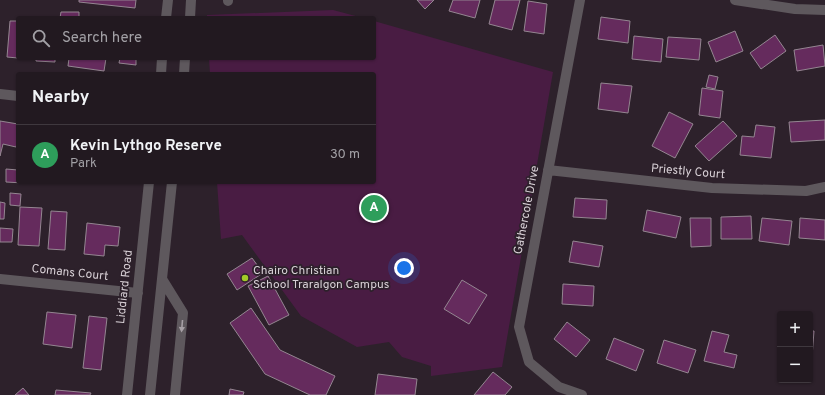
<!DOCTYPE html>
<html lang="en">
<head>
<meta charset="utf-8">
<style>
	:root { --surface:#221920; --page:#2e262d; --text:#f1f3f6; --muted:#a2a0a5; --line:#3f383e; --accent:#0f766e }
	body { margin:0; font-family:Overpass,sans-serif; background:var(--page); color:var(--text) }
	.controls { position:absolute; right:12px; bottom:12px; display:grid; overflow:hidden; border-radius:4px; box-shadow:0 1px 3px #0004 }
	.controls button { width:36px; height:36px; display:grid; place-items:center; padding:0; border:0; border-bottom:1px solid var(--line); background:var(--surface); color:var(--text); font:20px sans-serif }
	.you { position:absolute; left:404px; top:268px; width:14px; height:14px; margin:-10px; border:3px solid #fff; border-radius:50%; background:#1a73e8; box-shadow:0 0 0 6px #1a73e833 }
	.badge { display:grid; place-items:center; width:26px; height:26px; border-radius:50%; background:var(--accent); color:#fff; font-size:13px; font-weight:700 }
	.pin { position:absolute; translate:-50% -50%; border:2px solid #fff; box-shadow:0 1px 4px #0006 }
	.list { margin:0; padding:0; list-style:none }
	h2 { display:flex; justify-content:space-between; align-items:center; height:52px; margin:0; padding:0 16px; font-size:17px }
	h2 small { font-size:13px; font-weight:400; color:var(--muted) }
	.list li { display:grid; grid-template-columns:26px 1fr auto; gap:12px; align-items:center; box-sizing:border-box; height:60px; padding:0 16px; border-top:1px solid var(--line) }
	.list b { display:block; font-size:15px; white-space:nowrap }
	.list p { margin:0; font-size:13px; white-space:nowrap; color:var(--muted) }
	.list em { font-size:13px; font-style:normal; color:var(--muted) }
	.icon { flex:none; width:22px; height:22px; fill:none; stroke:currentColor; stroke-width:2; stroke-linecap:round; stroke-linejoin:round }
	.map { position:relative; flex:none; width:825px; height:395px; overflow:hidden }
	.search { position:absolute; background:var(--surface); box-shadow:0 1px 3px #0004; left:16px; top:16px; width:360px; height:44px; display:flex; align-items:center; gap:10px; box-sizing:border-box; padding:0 14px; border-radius:4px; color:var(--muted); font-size:15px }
	.panel { position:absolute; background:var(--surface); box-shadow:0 1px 3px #0004; left:16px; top:72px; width:360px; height:112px; border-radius:4px }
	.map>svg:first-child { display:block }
	.green { fill:#491c43 }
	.building { fill:#652b5d; stroke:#948691 }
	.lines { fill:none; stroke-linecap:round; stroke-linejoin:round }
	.minor { stroke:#5e585d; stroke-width:10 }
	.oneway { fill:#a7a0a6 }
	.poi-dot { fill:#a2c928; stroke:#2d212b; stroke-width:1.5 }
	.labels { text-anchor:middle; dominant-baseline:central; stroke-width:3.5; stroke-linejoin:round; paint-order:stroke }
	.street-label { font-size:12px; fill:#d8d0d6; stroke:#2d212b }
	.poi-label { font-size:12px; fill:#d8d0d6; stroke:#2d212b; text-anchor:start }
</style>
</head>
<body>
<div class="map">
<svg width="825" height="395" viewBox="0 0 825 395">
	<rect width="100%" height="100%" fill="#2d212b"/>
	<!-- green -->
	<path class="green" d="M333 10 363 18H207V15Z
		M374 21 553 72 502 367 431 376V366L402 357 389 342 357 347 301 316 242 235 221 239 217 182H374V74H210L209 58H374Z"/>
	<!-- building -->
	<path class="building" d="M79 0H136L135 8 79 2Z
		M417 0H434L425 9Z
		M453 0H480L475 18 449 11Z
		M495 0H520L512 30 489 24Z
		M528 1 547 4 544 34 524 31Z
		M61 12H79V18H60Z
		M601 17 630 21 628 43 598 39Z
		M10 21H18V58L7 57Z
		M735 31 743 51 716 62 708 42Z
		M775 35 786 51 761 69 750 53Z
		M634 36 663 39 661 62 632 59Z
		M668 37 701 39 699 60 666 57Z
		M823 45 825 66 797 71 794 50Z
		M36 58H55V62L36 61Z
		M69 58H106L104 71 68 66Z
		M120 58H136V65L119 63Z
		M709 75 718 77 715 89 706 87Z
		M601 83 632 86 628 113 598 109Z
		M702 88 723 91 720 118 699 115Z
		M669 112 693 124 675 158 652 146Z
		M825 120V140L791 142 789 122Z
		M0 121 18 124V139L16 147 3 144 0 156Z
		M723 121 737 136 709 161 695 146Z
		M756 125 775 127 771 158 740 155 742 136 754 137Z
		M6 169 18 170V182H24V183L6 182Z
		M10 193 21 194 20 206 10 205Z
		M575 198 607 200 606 219 573 217Z
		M0 202 5 203 4 219H0Z
		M20 207 42 208 39 246 18 245Z
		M647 210 681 217 676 238 643 231Z
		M51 211 67 212 65 250 48 249Z
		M751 216 752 239H721V217Z
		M690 218H711V246L691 247Z
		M762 218 792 221 789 245 759 241Z
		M800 218 825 220V240L799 238Z
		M87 223 120 227 118 246 105 245 104 256 84 254Z
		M0 228 13 229 12 242H0Z
		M573 241 603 246 599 267 569 262Z
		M252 258 263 273 237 290 227 274Z
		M268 276 289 315 269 325 248 286Z
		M462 280 487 295 469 324 444 309Z
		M563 284 594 286 593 306 562 304Z
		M251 308 280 350 335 376 326 395H310L265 374 230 323Z
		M47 312 76 315 72 348 43 344Z
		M89 316 107 318 101 370 83 368Z
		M567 322 590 340 576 357 554 339Z
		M712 331 729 335 724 352 737 355 734 368 704 361Z
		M810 331H814L811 370H810Z
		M614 338 644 350 636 371 606 359Z
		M664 340 696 350 688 373 657 363Z
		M493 372 512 387 505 395H474Z
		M378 374 417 379 415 395H375Z
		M23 388 29 395H15Z
		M230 389 244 392 243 395H229Z
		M56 390 91 393 90 395H55Z"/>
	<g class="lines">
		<!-- minor -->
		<path class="minor" d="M580 0 519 327 529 362 559 387 582 395
			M735 0 795 9 825 10
			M228 1V0
			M166 18 168 0
			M190 18 191 0
			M161 74 162 58
			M184 74 185 58
			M0 94 18 96
			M548 170 712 188 806 191 825 187
			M0 279 138 293
			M162 279 183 313 175 395
			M127 395 149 182
			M150 395 172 182"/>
	</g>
	<!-- one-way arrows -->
	<defs><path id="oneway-solid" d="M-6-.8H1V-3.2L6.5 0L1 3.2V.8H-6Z"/></defs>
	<use class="oneway" href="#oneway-solid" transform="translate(182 326) rotate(95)"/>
	<!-- markers -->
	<circle class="poi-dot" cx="245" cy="278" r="4"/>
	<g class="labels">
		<!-- street labels -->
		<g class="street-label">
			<text transform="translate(688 172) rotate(5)">Priestly Court</text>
			<text transform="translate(527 210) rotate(-79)">Gathercole Drive</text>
			<text transform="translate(70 273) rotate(6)">Comans Court</text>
			<text transform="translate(125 287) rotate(-84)">Liddiard Road</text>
		</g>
		<!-- poi labels -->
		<g class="poi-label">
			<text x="253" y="271">Chairo Christian<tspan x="253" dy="14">School Traralgon Campus</tspan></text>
		</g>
	</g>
</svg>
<div class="controls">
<button>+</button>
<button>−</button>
</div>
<div class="you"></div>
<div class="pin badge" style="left:374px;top:208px;background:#2e9e5b">A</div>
<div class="search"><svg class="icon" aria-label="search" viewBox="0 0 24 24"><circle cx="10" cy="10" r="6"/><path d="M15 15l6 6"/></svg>Search here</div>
<section class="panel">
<h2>Nearby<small></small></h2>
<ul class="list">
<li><span class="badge" style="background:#2e9e5b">A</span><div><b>Kevin Lythgo Reserve</b><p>Park</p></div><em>30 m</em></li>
</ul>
</section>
</div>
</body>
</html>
